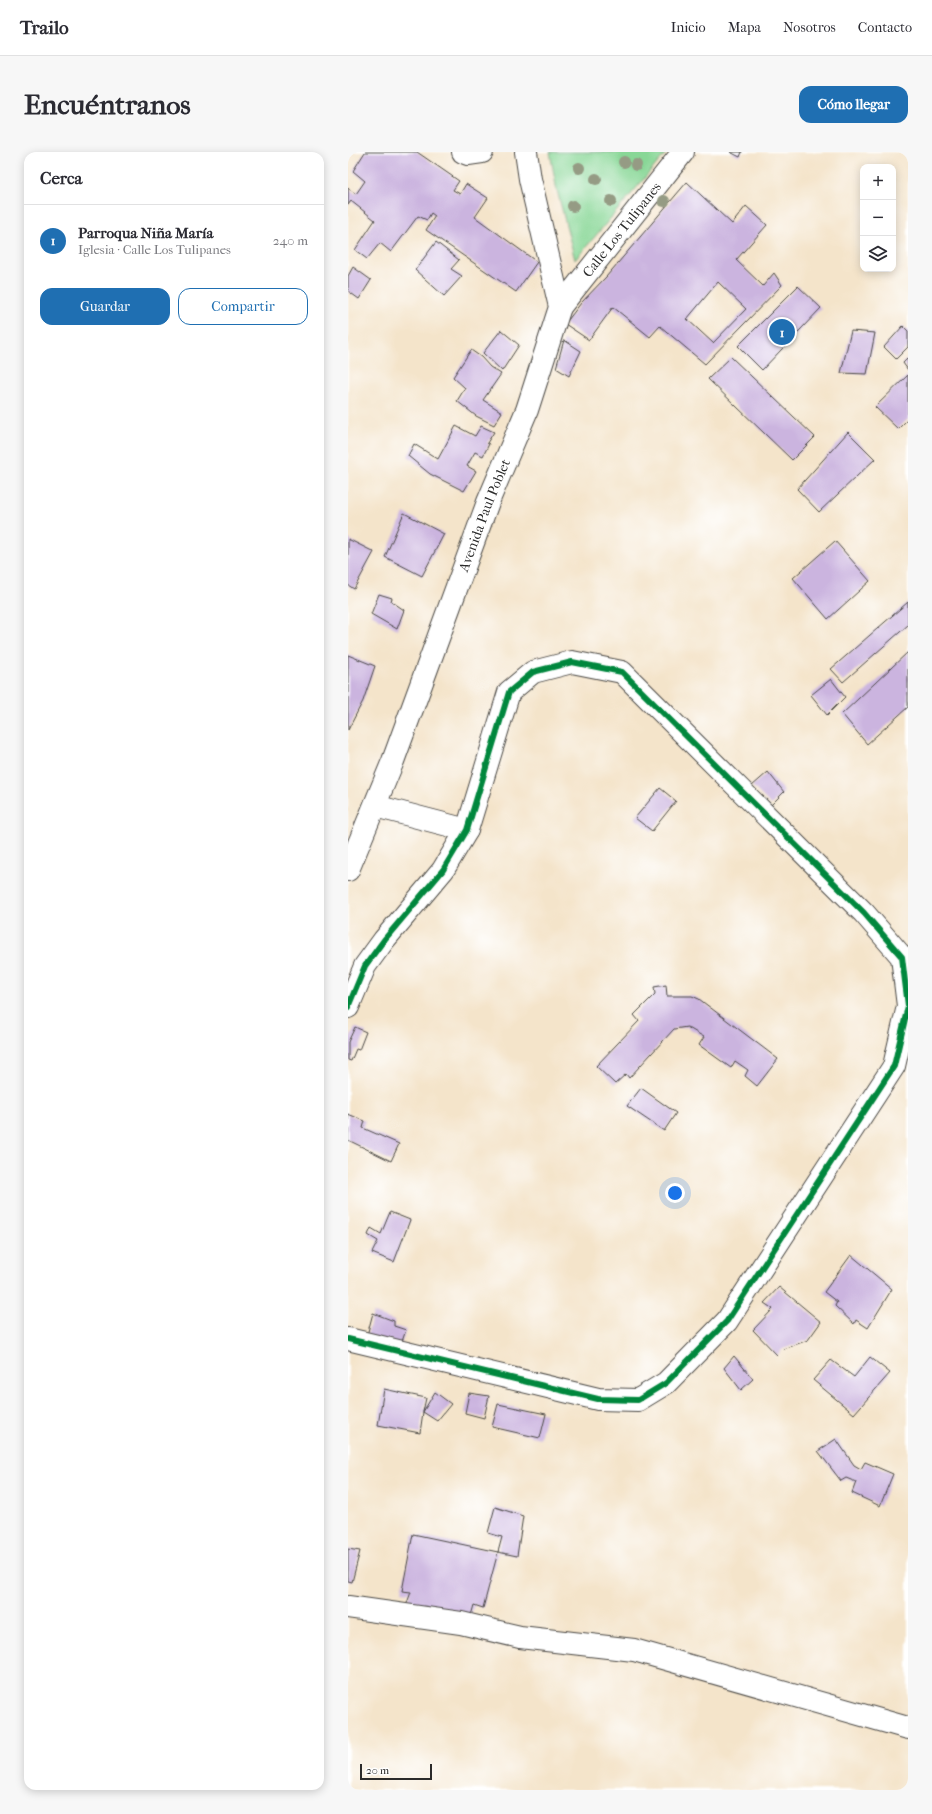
<!DOCTYPE html>
<html lang="es">
<head>
<meta charset="utf-8">
<style>
	:root { --surface:#fff; --page:#f7f7f7; --text:#2b2b33; --muted:#7c7c81; --line:#e1e1e2; --accent:#1f6fb2 }
	body { margin:0; font-family:"IM FELL French Canon",serif; background:var(--page); color:var(--text) }
	.controls { position:absolute; right:12px; top:12px; display:grid; overflow:hidden; border-radius:8px; box-shadow:0 2px 10px #0003 }
	.controls button { width:36px; height:36px; display:grid; place-items:center; padding:0; border:0; border-bottom:1px solid var(--line); background:var(--surface); color:var(--text); font:20px sans-serif }
	.scale { position:absolute; left:12px; bottom:10px; width:72px; box-sizing:border-box; padding-left:4px; border:2px solid #2b2b2b; border-top:0; font-size:11px; line-height:14px; white-space:nowrap; color:#2b2b2b; -webkit-text-stroke:3px #fff; paint-order:stroke }
	.you { position:absolute; left:327px; top:1041px; width:14px; height:14px; margin:-10px; border:3px solid #fff; border-radius:50%; background:#1a73e8; box-shadow:0 0 0 6px #1a73e833 }
	.badge { display:grid; place-items:center; width:26px; height:26px; border-radius:50%; background:var(--accent); color:#fff; font-size:13px; font-weight:700 }
	.pin { position:absolute; translate:-50% -50%; border:2px solid #fff; box-shadow:0 1px 4px #0006 }
	.list { margin:0; padding:0; list-style:none }
	h2 { display:flex; justify-content:space-between; align-items:center; height:52px; margin:0; padding:0 16px; font-size:17px }
	h2 small { font-size:13px; font-weight:400; color:var(--muted) }
	.list li { display:grid; grid-template-columns:26px 1fr auto; gap:12px; align-items:center; box-sizing:border-box; height:72px; padding:0 16px; border-top:1px solid var(--line) }
	.list b { display:block; font-size:15px; white-space:nowrap }
	.list p { margin:0; font-size:13px; white-space:nowrap; color:var(--muted) }
	.list em { font-size:13px; font-style:normal; color:var(--muted) }
	.actions { display:flex; gap:8px; padding:12px 16px }
	.actions a { flex:1; padding:9px 0; border:1px solid var(--accent); border-radius:12px; text-align:center; font-size:14px; color:var(--accent) }
	.actions .main { background:var(--accent); color:#fff }
	.icon { flex:none; width:22px; height:22px; fill:none; stroke:currentColor; stroke-width:2; stroke-linecap:round; stroke-linejoin:round }
	.map { position:relative; flex:none; width:560px; height:1638px; overflow:hidden; border-radius:12px }
	header { display:flex; align-items:center; gap:24px; box-sizing:border-box; height:56px; padding:0 20px; background:var(--surface); border-bottom:1px solid var(--line) }
	header strong { font-size:19px }
	nav { display:flex; gap:22px; margin-inline-start:auto; font-size:14px }
	.intro { display:flex; align-items:center; justify-content:space-between; box-sizing:border-box; height:96px; padding:0 24px }
	h1 { margin:0; font-size:28px }
	.button { padding:10px 18px; border-radius:12px; background:var(--accent); color:#fff; font-size:14px; font-weight:700 }
	main { display:flex; gap:24px; padding:0 24px }
	aside { flex:1; background:var(--surface); border-radius:12px; box-shadow:0 2px 10px #0003 }
	.map>svg:first-child { display:block }
	.green { fill:#88d796; stroke:#5a8160 }
	.building { fill:#cbb4df; fill-rule:evenodd }
	.lines { fill:none; stroke-linecap:round; stroke-linejoin:round }
	.minor-casing { stroke:#494743; stroke-width:24 }
	.secondary-casing { stroke:#494743; stroke-width:24 }
	.minor { stroke:#fff; stroke-width:22 }
	.secondary { stroke:#fff; stroke-width:22 }
	.cycleway-casing { stroke:#fff; stroke-width:8 }
	.cycleway { stroke:#00873e; stroke-width:6 }
	.tree { fill:#959b84 }
	.labels { text-anchor:middle; dominant-baseline:central; stroke-width:3.5; stroke-linejoin:round; paint-order:stroke }
	.street-label { font-size:14px; fill:#2b2b2b; stroke:#fff }
</style>
</head>
<body>
<header>
<strong>Trailo</strong>
<nav><a>Inicio</a><a>Mapa</a><a>Nosotros</a><a>Contacto</a></nav>
</header>
<div class="intro"><h1>Encuéntranos</h1><a class="button">Cómo llegar</a></div>
<main>
<aside>
<h2>Cerca<small></small></h2>
<ul class="list">
<li><span class="badge">1</span><div><b>Parroqua Niña María</b><p>Iglesia · Calle Los Tulipanes</p></div><em>240 m</em></li>
</ul>
<div class="actions"><a class="main">Guardar</a><a>Compartir</a></div>
</aside>
<div class="map">
<svg width="560" height="1638" viewBox="0 0 560 1638">
	<rect width="100%" height="100%" fill="#fff"/>
	<filter id="ink" filterUnits="userSpaceOnUse"><feTurbulence type="fractalNoise" baseFrequency=".025" numOctaves="2"/><feDisplacementMap in="SourceGraphic" scale="8" xChannelSelector="R" yChannelSelector="G"/><feConvolveMatrix kernelMatrix="1 2 1 2 8 2 1 2 1" color-interpolation-filters="sRGB"/></filter>
	<filter id="wash" filterUnits="userSpaceOnUse"><feTurbulence type="fractalNoise" baseFrequency=".012" numOctaves="4" result="noise"/><feDisplacementMap in="SourceGraphic" scale="16" xChannelSelector="R" yChannelSelector="G"/><feGaussianBlur stdDeviation="0.9" result="paint"/><feColorMatrix in="noise" values="0 0 0 0 0 0 0 0 0 0 0 0 0 0 0 0 0 1.4 0 .05"/><feComposite in="paint" operator="in"/></filter>
	<g filter="url(#wash)">
		<rect width="100%" height="100%" fill="#f4e4ca"/>
		<!-- green -->
		<path class="green" d="M202 0H319L227 108 208 34Z"/>
		<g id="blocks">
			<!-- building -->
			<path class="building" d="M17 0H69L111 29 105 38 112 42 118 32 140 46 127 65 189 110 168 140 78 78 87 64 83 61 79 68 70 64 43 100 32 91 19 107 7 98 27 68 3 49 0 53V36L8 42 17 29 5 19Z
				M382 0H394L392 5Z
				M339 30 384 72 398 54 419 73 388 108 415 134 426 121 434 133 357 212 312 174 302 185 265 155 241 188 217 172 233 151 258 125ZM370 130 398 157 365 191 339 167Z
				M88 90 111 108 103 117 114 124 96 144 67 118Z
				M5 115 23 128 11 147 0 139V124Z
				M450 134 473 156 414 218 390 194Z
				M555 174 560 179V195L548 207 536 195Z
				M153 178 171 193 154 219 135 201Z
				M503 179 527 181 519 222 493 221Z
				M216 188 233 199 221 224 208 216Z
				M123 198 133 205 142 215 153 222 135 248 154 260 146 273 128 264 109 249 117 236 105 225Z
				M383 205 467 285 444 308 360 227Z
				M560 206V218L555 211Z
				M560 223V267L550 277 527 255Z
				M108 274 127 284 133 274 146 280 139 291 141 292 135 304 127 300 119 314 128 319 116 339 82 322 60 304 66 292 90 307Z
				M500 280 527 307 471 360 449 337Z
				M56 361 96 382 74 424 37 405Z
				M0 387 26 400 6 437 0 433Z
				M487 389 522 429 480 467 445 426Z
				M31 442 44 446 43 449 56 458 49 477 23 462Z
				M560 450V473L495 530 483 517Z
				M560 500V555L519 592 494 562Z
				M0 503 27 514 15 549 0 578Z
				M483 527 497 545 479 563 463 543Z
				M420 620 436 640 423 653 404 634Z
				M312 636 328 649 304 679 287 666Z
				M318 833 319 844H344L351 847 430 907 409 934 397 924 400 918 387 909 383 916 351 893 356 885 339 875 326 877 281 926 278 922 267 932 248 914 291 869 286 863 307 842 306 835Z
				M7 875 18 880 11 898 8 897 3 909 0 908V890Z
				M293 936 328 961 316 979 279 954Z
				M0 962 17 969 15 976 51 992 43 1009 0 988Z
				M42 1060 62 1068 46 1110 24 1101 30 1089 20 1083 23 1076 33 1082Z
				M503 1103 544 1137 520 1176 508 1168 506 1172 487 1154 489 1150 476 1140Z
				M431 1135 473 1170 460 1188 435 1197 429 1203 405 1178 425 1157 416 1151Z
				M25 1161 46 1169V1174L58 1178 52 1195 18 1187Z
				M386 1204 405 1227 393 1238 376 1216Z
				M522 1205 542 1221 506 1262 465 1228 483 1208 506 1225Z
				M36 1237 78 1246 75 1260 87 1240 103 1252 89 1269 75 1260 72 1281 30 1273Z
				M121 1241 141 1244 136 1266 117 1261Z
				M150 1252 198 1262 192 1286 144 1275Z
				M488 1287 506 1313 513 1317 517 1310 545 1322 532 1354 504 1341 508 1330 498 1326 493 1329 470 1299Z
				M147 1355 175 1364 169 1404 150 1400 135 1456 126 1453 122 1467 58 1454 63 1440 54 1439 65 1382 150 1400 154 1385 140 1381Z
				M0 1397 12 1399 4 1430 0 1429Z"/>
		</g>
	</g>
	<g filter="url(#ink)">
		<use href="#blocks" fill-opacity="0" stroke="#494743" stroke-width="1"/>
		<g class="lines">
			<!-- minor casing -->
			<g class="minor-casing">
				<g id="minor">
					<path d="M115 0 120 2 134 0"/>
					<path id="s1" d="M212 155 335 0"/>
					<path d="M27 654 119 678"/>
					<path d="M0 855 17 814 36 788 95 718 119 678 161 540 185 520 224 510 274 520 516 761 554 805 560 854 546 914 379 1169 318 1231 290 1248 250 1247 0 1187"/>
					<path d="M0 1455 113 1471 172 1485 286 1498 560 1576"/>
				</g>
			</g>
			<!-- secondary casing -->
			<g class="secondary-casing">
				<g id="secondary">
					<path id="s2" d="M0 718 45 609 140 350 179 258 212 155 182 27 178 0"/>
				</g>
			</g>
			<!-- minor -->
			<use href="#minor" class="minor"/>
			<!-- secondary -->
			<use href="#secondary" class="secondary"/>
			<!-- cycleway casing -->
			<g class="cycleway-casing">
				<path id="cycleway" d="M0 855 17 814 36 788 95 718 119 678 161 540 185 520 224 510 274 520 516 761 554 805 560 854 546 914 379 1169 318 1231 290 1248 250 1247 0 1187"/>
			</g>
			<!-- cycleway -->
			<use href="#cycleway" class="cycleway"/>
		</g>
		<!-- trees -->
		<g class="tree">
			<circle cx="276" cy="10" r="6"/>
			<circle cx="288" cy="13" r="6"/>
			<circle cx="231" cy="16" r="6"/>
			<circle cx="248" cy="27" r="6"/>
			<circle cx="263" cy="49" r="6"/>
			<circle cx="316" cy="49" r="6"/>
			<circle cx="225" cy="54" r="6"/>
		</g>
	</g>
	<g class="labels">
		<!-- street labels -->
		<g class="street-label">
			<text stroke="none"><textPath href="#s1" startOffset="99">Calle Los Tulipanes</textPath></text>
			<text stroke="none"><textPath href="#s2" startOffset="380">Avenida Paul Poblet</textPath></text>
		</g>
	</g>
</svg>
<div class="controls">
<button>+</button>
<button>−</button>
<button><svg class="icon" aria-label="layers" viewBox="0 0 24 24"><path d="M12 4l9 5-9 5-9-5zM3 14l9 5 9-5"/></svg></button>
</div>
<div class="scale">20 m</div>
<div class="you"></div>
<div class="pin badge" style="left:434px;top:180px">1</div>
</div>
</main>
</body>
</html>
